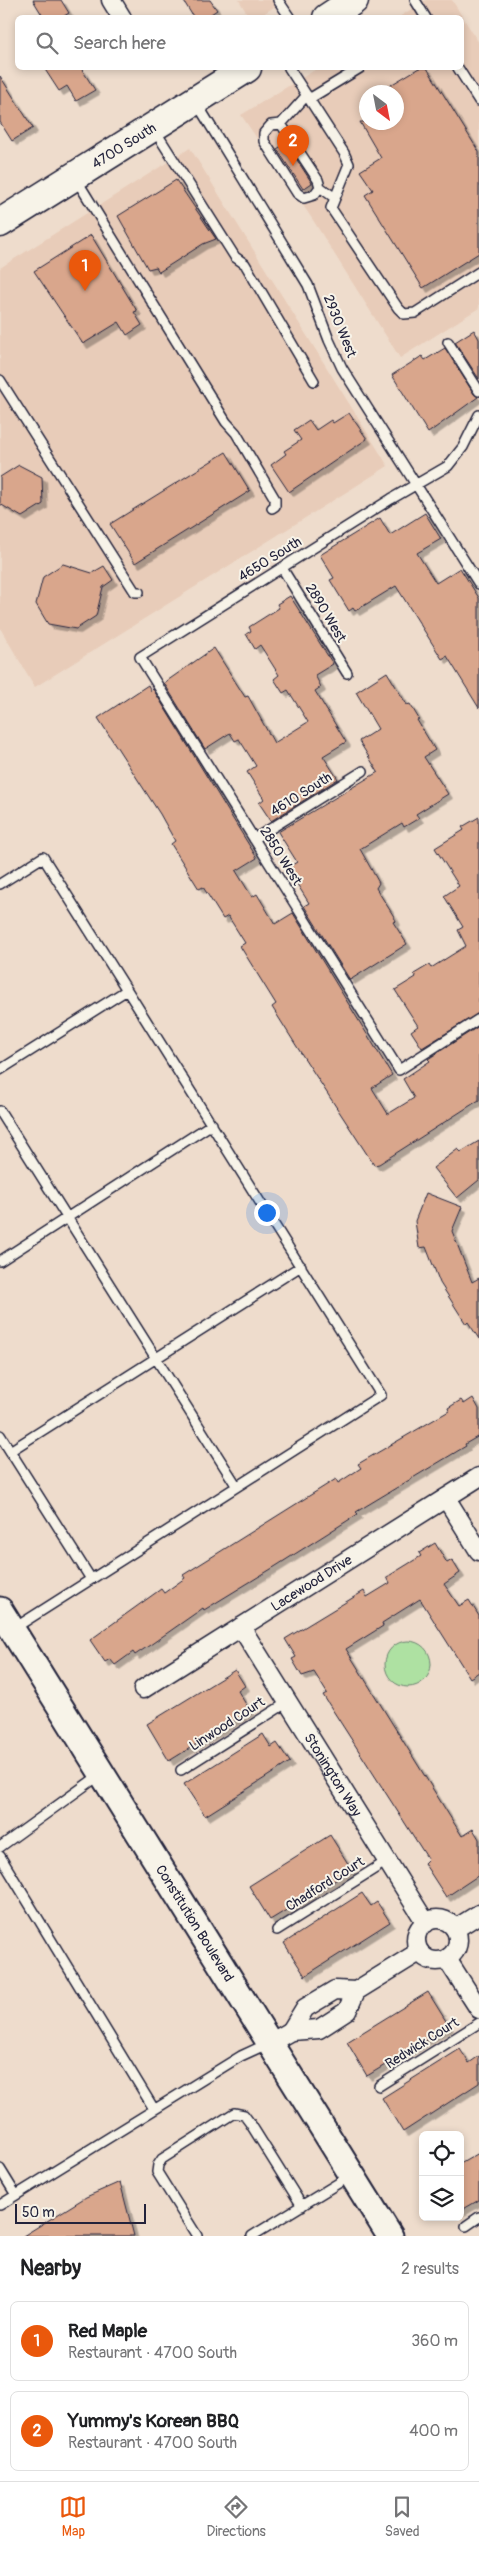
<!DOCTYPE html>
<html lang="en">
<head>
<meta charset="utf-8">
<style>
	:root { --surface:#fff; --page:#f6f6f6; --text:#202124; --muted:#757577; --line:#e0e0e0; --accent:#ea580c }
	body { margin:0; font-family:Pangolin,sans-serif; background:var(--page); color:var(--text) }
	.controls { position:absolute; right:15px; bottom:15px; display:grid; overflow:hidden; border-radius:8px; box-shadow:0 2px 8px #0003 }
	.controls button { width:45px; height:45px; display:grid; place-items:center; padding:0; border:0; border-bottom:1px solid var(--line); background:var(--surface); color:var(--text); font:25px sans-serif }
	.compass { position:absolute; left:359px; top:85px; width:45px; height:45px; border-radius:50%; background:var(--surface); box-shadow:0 2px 8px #0003; rotate:148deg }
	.scale { position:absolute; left:15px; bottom:12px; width:131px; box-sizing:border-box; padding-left:5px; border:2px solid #22223b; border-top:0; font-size:14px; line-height:18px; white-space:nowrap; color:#22223b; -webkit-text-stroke:4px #f7f3e8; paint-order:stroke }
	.you { position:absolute; left:266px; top:1212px; width:18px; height:18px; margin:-12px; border:4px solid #fff; border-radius:50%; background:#1a73e8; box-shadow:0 0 0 8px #1a73e833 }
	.badge { display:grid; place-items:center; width:32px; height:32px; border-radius:50%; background:var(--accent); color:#fff; font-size:16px; font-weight:700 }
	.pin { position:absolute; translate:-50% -41px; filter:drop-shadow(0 1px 2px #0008) }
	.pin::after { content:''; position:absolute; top:26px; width:18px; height:15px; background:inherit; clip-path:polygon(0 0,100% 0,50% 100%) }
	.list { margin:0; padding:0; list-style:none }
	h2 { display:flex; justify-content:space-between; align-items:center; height:65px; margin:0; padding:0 20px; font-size:21px }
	h2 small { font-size:16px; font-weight:400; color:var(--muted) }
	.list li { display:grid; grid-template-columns:32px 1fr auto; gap:15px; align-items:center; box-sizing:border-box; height:80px; margin:0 10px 10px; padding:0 10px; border:1px solid var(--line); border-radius:8px }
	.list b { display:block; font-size:19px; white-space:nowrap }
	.list p { margin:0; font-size:16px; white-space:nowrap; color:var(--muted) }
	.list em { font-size:16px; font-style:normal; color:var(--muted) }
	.icon { flex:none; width:28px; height:28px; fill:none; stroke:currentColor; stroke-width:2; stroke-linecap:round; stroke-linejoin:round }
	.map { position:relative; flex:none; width:479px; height:2236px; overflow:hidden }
	.search { position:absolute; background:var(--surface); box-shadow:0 2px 8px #0003; left:15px; right:15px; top:15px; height:55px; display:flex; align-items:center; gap:12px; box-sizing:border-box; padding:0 18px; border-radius:8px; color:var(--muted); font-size:19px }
	.sheet { height:245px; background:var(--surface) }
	nav { display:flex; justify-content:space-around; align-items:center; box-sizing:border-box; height:70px; border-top:1px solid var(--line); background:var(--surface); font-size:14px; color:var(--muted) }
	nav a { display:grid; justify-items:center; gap:2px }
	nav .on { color:var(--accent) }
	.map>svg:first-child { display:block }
	.built { fill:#e8ccb9; fill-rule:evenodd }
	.park { fill:#aee1a2; stroke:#68826e }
	.building { fill:#d9a68c; stroke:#22223b; filter:url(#shadow) }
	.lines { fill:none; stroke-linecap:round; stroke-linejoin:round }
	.lane-casing { stroke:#22223b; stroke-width:12 }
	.street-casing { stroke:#22223b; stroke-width:21 }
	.secondary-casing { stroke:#22223b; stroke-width:29 }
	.primary-casing { stroke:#22223b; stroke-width:31 }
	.lane { stroke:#f7f3e8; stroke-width:9 }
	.street { stroke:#f7f3e8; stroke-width:18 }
	.secondary { stroke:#f7f3e8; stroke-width:25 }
	.primary { stroke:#f7f3e8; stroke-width:28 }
	.labels { text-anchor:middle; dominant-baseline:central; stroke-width:4; stroke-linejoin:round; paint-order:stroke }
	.street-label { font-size:14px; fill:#22223b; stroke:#f7f3e8 }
</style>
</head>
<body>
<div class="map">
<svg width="479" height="2236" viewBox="0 0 479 2236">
	<defs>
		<filter id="shadow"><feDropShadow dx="4.5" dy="4.5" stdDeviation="0" flood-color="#0004"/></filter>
	</defs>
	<rect width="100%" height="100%" fill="#eedccc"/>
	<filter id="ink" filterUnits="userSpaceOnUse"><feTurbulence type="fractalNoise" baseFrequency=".02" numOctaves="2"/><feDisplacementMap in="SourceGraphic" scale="10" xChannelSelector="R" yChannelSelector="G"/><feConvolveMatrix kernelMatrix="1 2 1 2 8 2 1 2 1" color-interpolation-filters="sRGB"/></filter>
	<g filter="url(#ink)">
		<!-- built -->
		<path class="built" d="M239 0H285L257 18 249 17Z
			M426 0H452L479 43V308L400 358 311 217 241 115 318 68H462V18L399 17ZM366 92H396V122H366Z
			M190 148 388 466 35 687 0 628V268Z"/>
		<!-- park -->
		<path class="park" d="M385 1664a23 23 0 1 1 46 0a23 23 0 1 1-46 0Z"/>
		<!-- building -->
		<path class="building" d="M33 0H61L69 13 61 18H44Z
			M183 0H210L217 10 205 18H194Z
			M44 68H81L95 90 76 101 67 86 59 91Z
			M419 68H427L479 152V253L423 288 365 195 373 190 360 171 381 158 360 122H396V92H379Z
			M0 76 33 128 12 141 0 122Z
			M286 143 312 183 303 189 277 149Z
			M176 180 216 239 203 244 159 272 156 267 148 269 118 216Z
			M91 235 137 311 134 312 142 325 127 335 119 322 83 344 34 271Z
			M474 330 479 339V379L455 342Z
			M445 348 474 394 478 397 428 433 392 375 422 356 425 360Z
			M349 413 367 439 289 492 271 465 286 454 284 451 301 440 294 430 309 420 316 430 331 420 333 423Z
			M226 452 250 491 135 563 110 524Z
			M19 465 42 477 43 504 22 517 0 504V477Z
			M425 513 441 539 417 553 436 583 460 568 479 598V708L447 656 442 659 396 586 355 611 353 608 349 611 330 580 334 578 320 555 380 518 390 535Z
			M63 564 92 573 104 566 113 580 103 587 96 616 76 629 48 624 36 604 43 577Z
			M290 596 333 664 315 675 321 687 315 691 346 742 323 756 338 779 271 821 259 803 264 799 247 772 256 766 239 739 235 741 230 733 205 749 164 683 214 648 245 697 248 696 274 743 308 722 288 690 283 693 274 679 279 675 260 645 255 649 246 634 251 631 249 627 279 608 277 604Z
			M387 672 407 705 410 704 419 719 417 720 435 750 424 757 448 794 416 814 419 818 404 827 402 823 360 849 379 883 376 888 393 915 396 921 393 922 407 944 350 980 304 906 309 903 287 868 297 862 278 832 378 772 359 741 378 729 356 692Z
			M148 685 151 691 153 689 257 858 236 871 252 897 257 894 275 924 293 913 392 1075 372 1088 388 1114 414 1098 403 1079 430 1061 428 1059 479 1026V1100L379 1164 374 1165 299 1050 272 1007 276 1004 240 946 245 943 228 916 223 919 203 887 199 889 171 844 175 841 160 814 98 718Z
			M479 817V1013L422 1048 411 1031 418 1026 395 990 416 977 414 974 429 965 431 968 466 946 458 930 463 927 444 896 459 886 435 848 464 830 462 827Z
			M479 1141V1180L457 1198 433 1168 458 1149 461 1152Z
			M426 1193 462 1207 452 1231 472 1282 479 1278V1339L468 1322 466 1324 440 1283 426 1247 419 1248 415 1221Z
			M473 1398 479 1409V1436L465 1444 466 1446 356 1512 358 1514 276 1566 204 1610 203 1608 153 1643 135 1655 133 1652 115 1665 110 1659 105 1662 90 1640 161 1589 164 1593 185 1578 183 1575 336 1479 338 1483 361 1468 358 1464 449 1411 448 1408 461 1400 464 1404Z
			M435 1543 447 1563 452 1560 460 1573 444 1584 459 1606 469 1600 479 1616V1672L470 1678 420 1599 382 1623 383 1626 346 1649 462 1836 473 1829 479 1839V1875L446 1897 424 1863 428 1859 323 1695 327 1693 314 1672 302 1676 292 1659 296 1657 285 1639 364 1591 367 1597 390 1583 387 1577 421 1556 419 1553Z
			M235 1670 245 1686 238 1691 250 1711 169 1761 147 1724Z
			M263 1734 271 1747 277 1743 290 1762 205 1816 184 1784Z
			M330 1835 352 1870 270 1920 249 1886Z
			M362 1893 371 1906 377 1902 390 1922 305 1976 284 1943Z
			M428 1992 449 2026 367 2076 347 2042Z
			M460 2049 469 2063 479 2056V2083L403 2132 382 2098Z
			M479 2153V2200L460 2211V2164Z
			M120 2182 134 2236H23L86 2197Z"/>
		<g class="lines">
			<!-- lane casing -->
			<g class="lane-casing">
				<path id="lane" d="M278 0 290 18
					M415 0 426 18
					M289 68 344 153 349 164 331 208 398 308 404 314 415 313 479 272
					M458 68 479 101
					M309 99 360 68
					M196 102 308 285 329 340 342 368 479 584
					M281 124 318 180 320 187 314 195 304 198 297 193 264 141V133L271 125 281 124 307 95
					M154 129 235 257 245 264 314 381
					M76 179 226 422 236 433 275 499V506L272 508
					M320 187 335 198
					M448 342 479 391
					M0 380 135 592H139
					M479 415 463 447 448 466 391 499 140 657 399 1070 479 1019
					M282 568 347 673
					M254 839 363 771
					M0 884 43 857 127 990
					M0 1070 127 990 381 1395 13 1629
					M0 1111 236 1485
					M0 1261 212 1124
					M0 1435 91 1579
					M10 1451 301 1266
					M181 1770 288 1702
					M0 1847 101 1774
					M0 1856 154 2109
					M277 1930 387 1861
					M379 2086 479 2023
					M0 2169 16 2195
					M0 2205 241 2056 267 2044
					M466 2226 479 2217
					M197 2236 157 2172 158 2165 162 2159 234 2113 244 2115 250 2123 302 2206
					M252 2236 350 2176"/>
			</g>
			<!-- street casing -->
			<g class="street-casing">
				<g id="street">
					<path d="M111 0 122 18"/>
					<path d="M446 1498 479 1551"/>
					<path id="s1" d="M241 1627 426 1923"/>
					<path id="s2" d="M143 1689 479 1477"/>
					<circle cx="437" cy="1940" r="21"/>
					<path d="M455 1929 479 1914"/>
					<path d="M447 1959 479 2009"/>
					<path d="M291 2031 305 2008 335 1990 356 1991"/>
					<path d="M270 2043 291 2031 319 2029 347 2011 356 1991 419 1952"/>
				</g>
			</g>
			<!-- secondary casing -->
			<g class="secondary-casing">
				<g id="secondary">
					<path id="s3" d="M0 1610 390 2236"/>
				</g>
			</g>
			<!-- primary casing -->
			<g class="primary-casing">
				<g id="primary">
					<path d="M327 18 354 0"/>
					<path id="s4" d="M0 223 247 68"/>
				</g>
			</g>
			<!-- lane -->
			<use href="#lane" class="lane"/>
			<!-- street -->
			<use href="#street" class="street"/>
			<!-- secondary -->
			<use href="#secondary" class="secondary"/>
			<!-- primary -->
			<use href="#primary" class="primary"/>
		</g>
	</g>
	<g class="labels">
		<!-- street labels -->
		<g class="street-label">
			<text stroke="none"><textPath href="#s4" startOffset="146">4700 South</textPath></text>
			<text transform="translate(340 326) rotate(68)">2930 West</text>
			<text transform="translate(270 559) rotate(-32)">4650 South</text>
			<text transform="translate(326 613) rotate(59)">2890 West</text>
			<text transform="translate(301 794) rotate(-32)">4610 South</text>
			<text transform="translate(281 856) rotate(58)">2850 West</text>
			<text stroke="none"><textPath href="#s2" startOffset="199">Lacewood Drive</textPath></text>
			<text transform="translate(227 1724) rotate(-33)">Linwood Court</text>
			<text stroke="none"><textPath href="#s1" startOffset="174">Stonington Way</textPath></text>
			<text transform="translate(325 1884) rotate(-32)">Chadford Court</text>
			<text stroke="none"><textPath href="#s3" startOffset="369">Constitution Boulevard</textPath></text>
			<text transform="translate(422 2043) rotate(-32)">Redwick Court</text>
		</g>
	</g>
</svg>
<div class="controls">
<button><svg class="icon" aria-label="locate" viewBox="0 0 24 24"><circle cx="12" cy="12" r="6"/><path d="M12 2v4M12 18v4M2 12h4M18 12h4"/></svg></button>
<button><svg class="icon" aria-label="layers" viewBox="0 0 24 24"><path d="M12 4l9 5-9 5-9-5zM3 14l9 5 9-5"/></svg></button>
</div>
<svg class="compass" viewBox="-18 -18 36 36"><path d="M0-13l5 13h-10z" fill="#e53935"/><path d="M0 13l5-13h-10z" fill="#757577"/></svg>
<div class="scale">50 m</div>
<div class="you"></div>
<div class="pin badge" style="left:85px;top:291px">1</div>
<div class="pin badge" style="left:293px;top:166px">2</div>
<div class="search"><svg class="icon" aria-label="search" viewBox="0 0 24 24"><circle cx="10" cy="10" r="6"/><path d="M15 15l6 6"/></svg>Search here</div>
</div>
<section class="sheet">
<h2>Nearby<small>2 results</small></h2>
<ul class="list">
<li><span class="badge">1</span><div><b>Red Maple</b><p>Restaurant · 4700 South</p></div><em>360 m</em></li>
<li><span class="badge">2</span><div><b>Yummy's Korean BBQ</b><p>Restaurant · 4700 South</p></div><em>400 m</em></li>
</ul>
</section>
<nav>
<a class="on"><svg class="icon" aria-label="map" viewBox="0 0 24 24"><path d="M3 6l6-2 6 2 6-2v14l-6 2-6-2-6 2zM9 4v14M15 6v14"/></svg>Map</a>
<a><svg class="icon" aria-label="directions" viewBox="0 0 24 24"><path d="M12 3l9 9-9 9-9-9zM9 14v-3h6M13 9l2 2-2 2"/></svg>Directions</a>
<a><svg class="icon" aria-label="saved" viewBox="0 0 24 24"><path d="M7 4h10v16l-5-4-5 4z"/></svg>Saved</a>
</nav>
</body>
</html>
